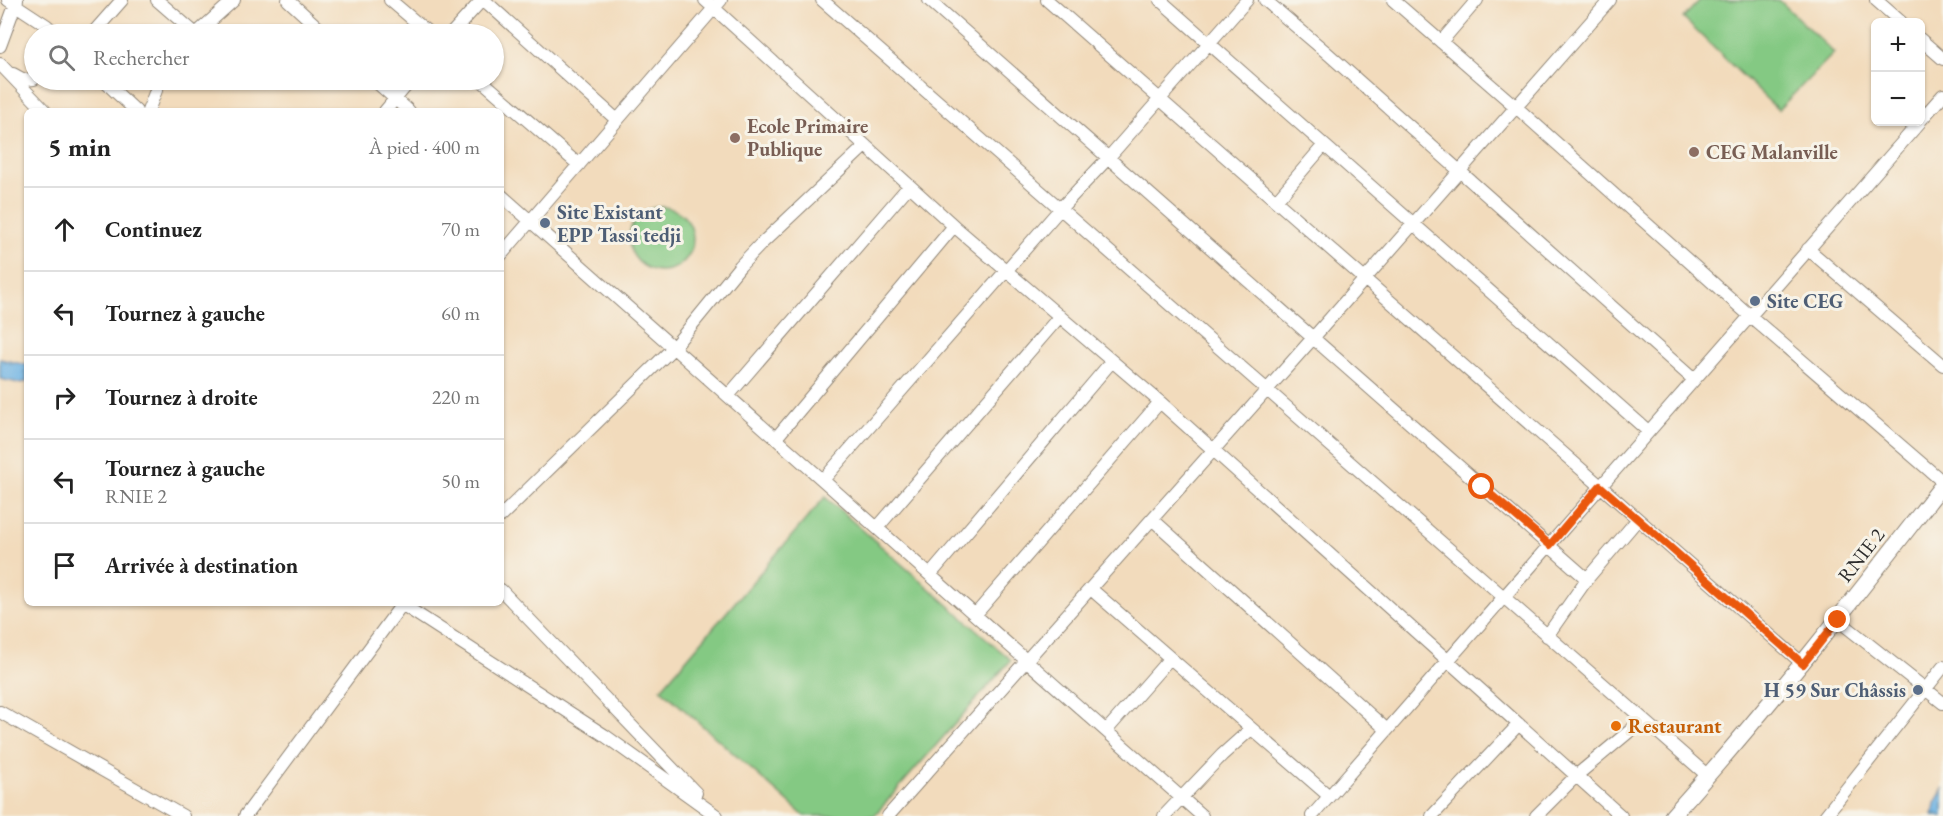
<!DOCTYPE html>
<html lang="fr">
<head>
<meta charset="utf-8">
<style>
	:root { --surface:#fff; --page:#f2f2f2; --text:#222; --muted:#767676; --line:#e0e0e0 }
	body { margin:0; font-family:"EB Garamond",serif; background:var(--page); color:var(--text) }
	.controls { position:absolute; right:18px; top:18px; display:grid; overflow:hidden; border-radius:9px; box-shadow:0 2px 4px #0004 }
	.controls button { width:54px; height:54px; display:grid; place-items:center; padding:0; border:0; border-bottom:2px solid var(--line); background:var(--surface); color:var(--text); font:30px sans-serif }
	.stop { position:absolute; width:18px; height:18px; margin:-14px; border:4px solid #ea580c; border-radius:50%; background:#fff }
	.stop.end { background:#ea580c; border-color:#fff; box-shadow:0 2px 6px #0008 }
	.list { margin:0; padding:0; list-style:none }
	h2 { display:flex; justify-content:space-between; align-items:center; height:78px; margin:0; padding:0 24px; font-size:26px }
	h2 small { font-size:20px; font-weight:400; color:var(--muted) }
	.list li { display:grid; grid-template-columns:39px 1fr auto; gap:18px; align-items:center; box-sizing:border-box; height:84px; padding:0 24px; border-top:2px solid var(--line) }
	.list b { display:block; font-size:22px; white-space:nowrap }
	.list p { margin:0; font-size:20px; white-space:nowrap; color:var(--muted) }
	.list em { font-size:20px; font-style:normal; color:var(--muted) }
	.icon { flex:none; width:33px; height:33px; fill:none; stroke:currentColor; stroke-width:2; stroke-linecap:round; stroke-linejoin:round }
	.map { position:relative; flex:none; width:1943px; height:816px; overflow:hidden }
	.search { position:absolute; background:var(--surface); box-shadow:0 2px 4px #0004; left:24px; top:24px; width:480px; height:66px; display:flex; align-items:center; gap:15px; box-sizing:border-box; padding:0 21px; border-radius:33px; color:var(--muted); font-size:22px }
	.panel { position:absolute; background:var(--surface); box-shadow:0 2px 4px #0004; left:24px; top:108px; width:480px; height:498px; border-radius:9px }
	.map>svg:first-child { display:block }
	.green { fill:#84c983; stroke:#587a57; stroke-width:1.5 }
	.water { fill:url(#water-ripples); stroke:#4c6f88; stroke-width:1.5 }
	.lines { fill:none; stroke-linecap:round; stroke-linejoin:round }
	.minor-casing { stroke:#8e8374; stroke-width:14 }
	.major-casing { stroke:#8e8374; stroke-width:17 }
	.minor { stroke:#fff; stroke-width:12 }
	.major { stroke:#fff; stroke-width:15 }
	.route { stroke:#ea580c; stroke-width:8 }
	.education-dot { fill:#8d6e63; stroke:#f7f3e8; stroke-width:2 }
	.service-dot { fill:#5c6f8a; stroke:#f7f3e8; stroke-width:2 }
	.food-dot { fill:#e8710a; stroke:#f7f3e8; stroke-width:2 }
	.labels { text-anchor:middle; dominant-baseline:central; stroke-width:6; stroke-linejoin:round; paint-order:stroke }
	.education-label { font-size:20px; font-weight:bold; fill:#785e54; stroke:#f7f3e8; text-anchor:start }
	.service-label { font-size:20px; font-weight:bold; fill:#4e5e75; stroke:#f7f3e8; text-anchor:start }
	.street-label { font-size:20px; fill:#2b2b2b; stroke:#f7f3e8 }
	.food-label { font-size:20px; font-weight:bold; fill:#c56008; stroke:#f7f3e8; text-anchor:start }
</style>
</head>
<body>
<div class="map">
<svg width="1943" height="816" viewBox="0 0 1943 816">
	<defs>
		<pattern id="water-ripples" width="26" height="14" patternUnits="userSpaceOnUse" patternTransform="scale(1.5)"><rect width="26" height="14" fill="#6eb3e4"/><path d="M2 4q2-2 4 0t4 0M15 11q2-2 4 0t4 0" fill="none" stroke="#5b92b9"/></pattern>
	</defs>
	<rect width="100%" height="100%" fill="#f7f3e8"/>
	<filter id="ink" filterUnits="userSpaceOnUse"><feTurbulence type="fractalNoise" baseFrequency=".0167" numOctaves="2"/><feDisplacementMap in="SourceGraphic" scale="12" xChannelSelector="R" yChannelSelector="G"/><feConvolveMatrix kernelMatrix="1 2 1 2 8 2 1 2 1" color-interpolation-filters="sRGB"/></filter>
	<filter id="wash" filterUnits="userSpaceOnUse"><feTurbulence type="fractalNoise" baseFrequency=".008" numOctaves="4" result="noise"/><feDisplacementMap in="SourceGraphic" scale="24" xChannelSelector="R" yChannelSelector="G"/><feGaussianBlur stdDeviation="1.35" result="paint"/><feColorMatrix in="noise" values="0 0 0 0 0 0 0 0 0 0 0 0 0 0 0 0 0 1.4 0 .05"/><feComposite in="paint" operator="in"/></filter>
	<g filter="url(#wash)">
		<rect width="100%" height="100%" fill="#f2dbbc"/>
		<!-- green -->
		<path class="green" d="M1700 0H1779L1834 53 1778 110 1683 18Z
			M629 239a32 32 0 1 1 64 0a32 32 0 1 1-64 0Z
			M825 497 1011 660 874 816H804L661 689Z"/>
		<!-- water -->
		<path class="water" d="M0 359 27 365V382L18 383 0 379Z
			M1943 789V816H1933L1935 803Z"/>
	</g>
	<g filter="url(#ink)">
		<g class="lines">
			<!-- minor casing -->
			<g class="minor-casing">
				<path id="minor" d="M8 0 46 25 56 34
					M157 0 196 34
					M288 0 325 34
					M390 0 430 34
					M484 0 617 120
					M705 0 954 226 1160 402 1621 816
					M822 0 1708 776
					M929 0 1587 579
					M1047 0 1803 664
					M1160 0 1648 431
					M1265 0 1326 52 1693 379
					M1393 0 1516 107 1749 315 1943 482
					M1876 0 1901 22
					M92 34 122 0
					M196 34 234 0
					M451 34 482 0
					M1920 39 1943 59
					M1441 42 1477 0
					M0 46 17 0
					M0 64 45 111
					M13 74 24 80 34 79
					M103 80 136 111
					M374 80 409 111
					M481 80 579 165
					M148 111 160 80
					M385 111 411 80
					M1920 121 1943 95
					M501 195 1202 816
					M1276 201 1324 145
					M1808 249 1943 365
					M501 255 721 0
					M728 396 909 186
					M776 438 954 226
					M823 480 1060 209 1109 157 1247 0
					M501 516 673 348 740 266 760 245 865 146
					M1152 519 1387 730
					M877 528 1060 316
					M930 575 1112 361
					M1091 589 1329 796
					M501 590 696 793
					M400 603 604 735 717 816
					M975 615 1160 402
					M1838 620 1943 703
					M1547 636 1587 579 1638 519
					M0 712 183 816
					M1106 731 1170 658
					M245 816 403 603
					M888 816 1313 338 1610 0
					M1164 816 1222 755 1251 729
					M1312 816 1920 122
					M1432 816 1519 724
					M1536 816 1577 775 1643 720
					M1825 816 1943 667"/>
			</g>
			<!-- major casing -->
			<g class="major-casing">
				<path id="major" d="M1672 816C1768 709 1855 598 1943 484"/>
			</g>
			<!-- minor -->
			<use href="#minor" class="minor"/>
			<!-- major -->
			<use href="#major" class="major"/>
		</g>
	</g>
	<g class="lines" filter="url(#ink)">
		<!-- route -->
		<path class="route" d="M1482 487 1550 545 1600 486 1803 664 1838 620"/>
	</g>
	<!-- markers -->
	<g class="education-dot">
		<circle cx="735" cy="138" r="6"/>
		<circle cx="1694" cy="152" r="6"/>
	</g>
	<g class="service-dot">
		<circle cx="545" cy="223" r="6"/>
		<circle cx="1755" cy="301" r="6"/>
		<circle cx="1918" cy="690" r="6"/>
	</g>
	<circle class="food-dot" cx="1616" cy="726" r="6"/>
	<g class="labels">
		<!-- education labels -->
		<g class="education-label">
			<text x="747" y="126">Ecole Primaire<tspan x="747" dy="23">Publique</tspan></text>
			<text x="1706" y="152">CEG Malanville</text>
		</g>
		<!-- service labels -->
		<g class="service-label">
			<text x="557" y="212">Site Existant<tspan x="557" dy="23">EPP Tassi tedji</tspan></text>
			<text x="1767" y="301">Site CEG</text>
			<text x="1906" y="690" text-anchor="end">H 59 Sur Châssis</text>
		</g>
		<!-- street labels -->
		<g class="street-label">
			<text transform="translate(1861 555) rotate(-52)">RNIE 2</text>
		</g>
		<!-- food labels -->
		<g class="food-label">
			<text x="1628" y="726">Restaurant</text>
		</g>
	</g>
</svg>
<div class="controls">
<button>+</button>
<button>−</button>
</div>
<div class="stop" style="left:1482px;top:487px"></div>
<div class="stop end" style="left:1838px;top:620px"></div>
<div class="search"><svg class="icon" aria-label="search" viewBox="0 0 24 24"><circle cx="10" cy="10" r="6"/><path d="M15 15l6 6"/></svg>Rechercher</div>
<section class="panel">
<h2>5 min<small>À pied · 400 m</small></h2>
<ul class="list">
<li><svg class="icon" aria-label="ahead" viewBox="0 0 24 24"><path d="M12 20V5M6 11l6-6 6 6"/></svg><div><b>Continuez</b></div><em>70 m</em></li>
<li><svg class="icon" aria-label="left" viewBox="0 0 24 24"><path d="M17 20v-9H6M10 6l-5 5 5 5"/></svg><div><b>Tournez à gauche</b></div><em>60 m</em></li>
<li><svg class="icon" aria-label="right" viewBox="0 0 24 24"><path d="M7 20v-9h11M14 6l5 5-5 5"/></svg><div><b>Tournez à droite</b></div><em>220 m</em></li>
<li><svg class="icon" aria-label="left" viewBox="0 0 24 24"><path d="M17 20v-9H6M10 6l-5 5 5 5"/></svg><div><b>Tournez à gauche</b><p>RNIE 2</p></div><em>50 m</em></li>
<li><svg class="icon" aria-label="arrive" viewBox="0 0 24 24"><path d="M6 21V4h12l-3 4 3 4H6"/></svg><div><b>Arrivée à destination</b></div></li>
</ul>
</section>
</div>
</body>
</html>
